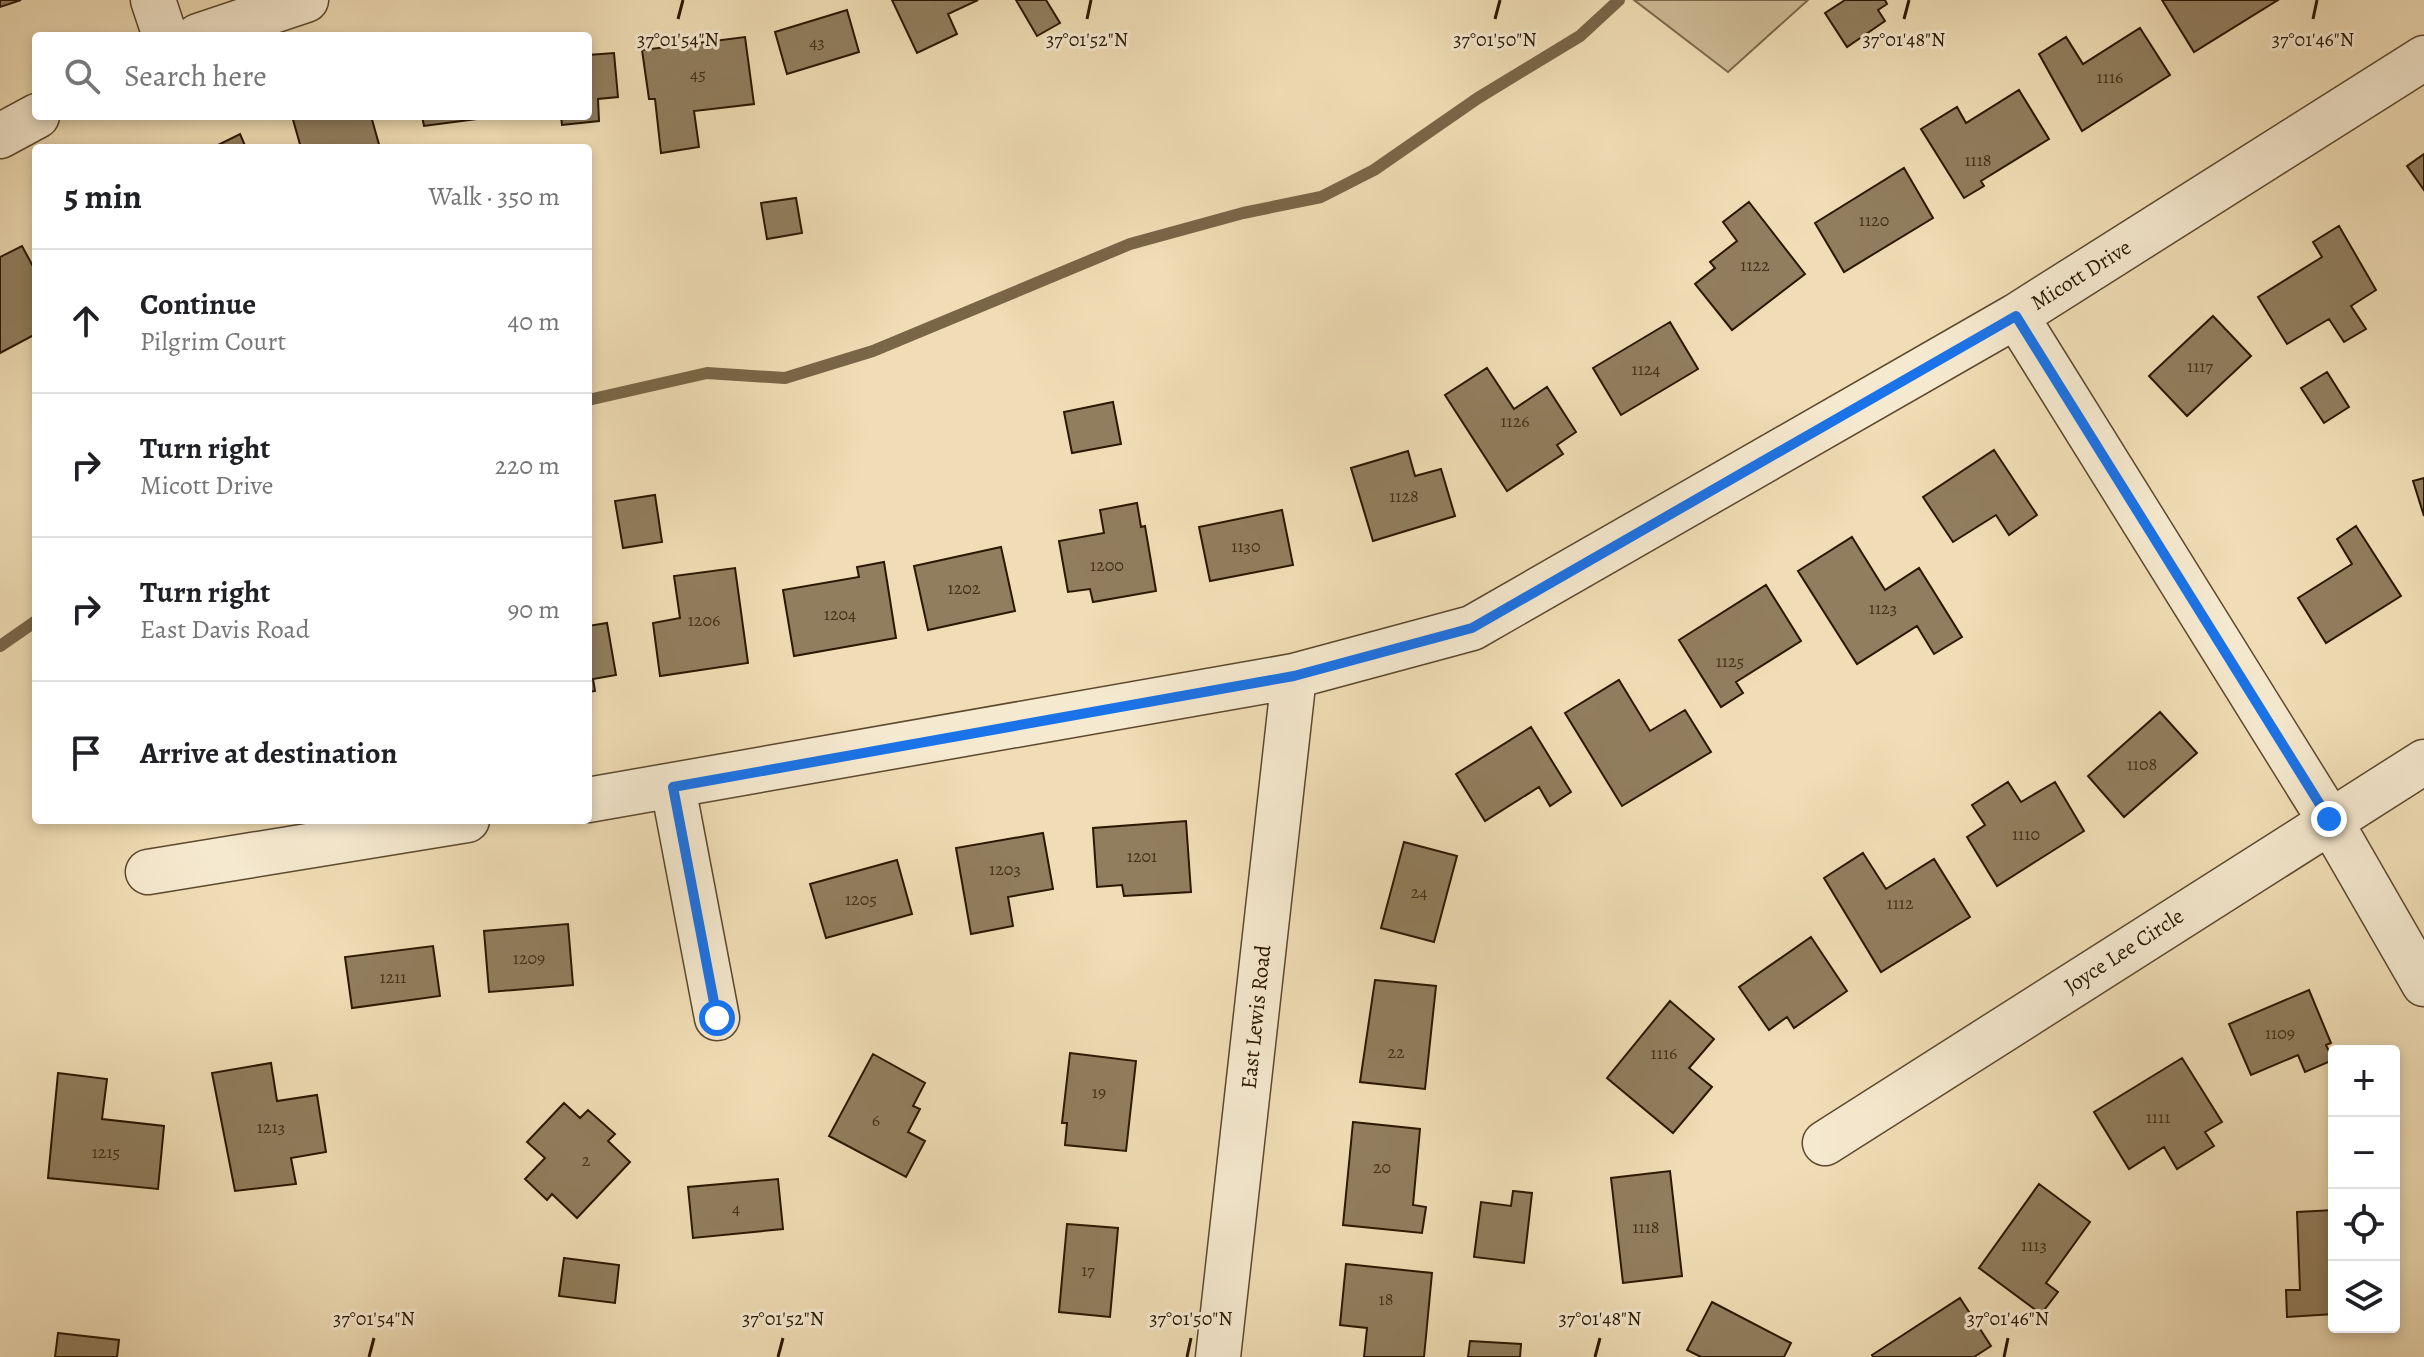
<!DOCTYPE html>
<html lang="en">
<head>
<meta charset="utf-8">
<style>
	:root { --surface:#fff; --page:#f6f6f6; --text:#202124; --muted:#757577; --line:#e0e0e0 }
	body { margin:0; font-family:Alegreya,serif; background:var(--page); color:var(--text) }
	.controls { position:absolute; right:24px; bottom:24px; display:grid; overflow:hidden; border-radius:8px; box-shadow:0 4px 12px #0003 }
	.controls button { width:72px; height:72px; display:grid; place-items:center; padding:0; border:0; border-bottom:2px solid var(--line); background:var(--surface); color:var(--text); font:40px sans-serif }
	.stop { position:absolute; width:24px; height:24px; margin:-18px; border:6px solid #1a73e8; border-radius:50%; background:#fff }
	.stop.end { background:#1a73e8; border-color:#fff; box-shadow:0 2px 8px #0008 }
	.list { margin:0; padding:0; list-style:none }
	h2 { display:flex; justify-content:space-between; align-items:center; height:104px; margin:0; padding:0 32px; font-size:34px }
	h2 small { font-size:26px; font-weight:400; color:var(--muted) }
	.list li { display:grid; grid-template-columns:52px 1fr auto; gap:24px; align-items:center; box-sizing:border-box; height:144px; padding:0 32px; border-top:2px solid var(--line) }
	.list b { display:block; font-size:30px; white-space:nowrap }
	.list p { margin:0; font-size:26px; white-space:nowrap; color:var(--muted) }
	.list em { font-size:26px; font-style:normal; color:var(--muted) }
	.icon { flex:none; width:44px; height:44px; fill:none; stroke:currentColor; stroke-width:2; stroke-linecap:round; stroke-linejoin:round }
	.map { position:relative; flex:none; width:2424px; height:1357px; overflow:hidden }
	.search { position:absolute; background:var(--surface); box-shadow:0 4px 12px #0003; left:32px; top:32px; width:560px; height:88px; display:flex; align-items:center; gap:20px; box-sizing:border-box; padding:0 28px; border-radius:8px; color:var(--muted); font-size:30px }
	.panel { position:absolute; background:var(--surface); box-shadow:0 4px 12px #0003; left:32px; top:144px; width:560px; height:680px; border-radius:8px }
	.map>svg:first-child { display:block }
	.green { fill:#cebb96; stroke:#7c694b; stroke-width:2 }
	.lines { fill:none; stroke-linecap:round; stroke-linejoin:round }
	.stream { stroke:#796647; stroke-width:12 }
	.building { fill:#917e5e; stroke:#2a1700; stroke-width:2 }
	.minor-casing { stroke:#5c482d; stroke-width:47 }
	.minor { stroke:#f5e9cf; stroke-width:44 }
	.route { stroke:#1a73e8; stroke-width:10 }
	.ticks { fill:none; stroke:#2a1700; stroke-width:3 }
	.labels { text-anchor:middle; dominant-baseline:central; stroke-width:6; stroke-linejoin:round; paint-order:stroke }
	.number-label { font-size:18px; fill:#443118 }
	.street-label { font-size:22px; fill:#2a1700; stroke:#f5e9cf }
	.ticks-label { font-size:20px; text-anchor:middle; fill:#2a1700; stroke:#f5e9cf; stroke-width:6; stroke-linejoin:round; paint-order:stroke }
</style>
</head>
<body>
<div class="map">
<svg width="2424" height="1357" viewBox="0 0 2424 1357">
	<rect width="100%" height="100%" fill="#f0ddb5"/>
	<filter id="stains"><feTurbulence type="fractalNoise" baseFrequency=".0025" numOctaves="4"/><feColorMatrix values="0 0 0 0 .2 0 0 0 0 .09 0 0 0 0 .02 0 0 0 .5 -.17"/></filter>
	<radialGradient id="worn" r=".72"><stop offset=".6" stop-color="#630" stop-opacity="0"/><stop offset="1" stop-color="#630" stop-opacity=".3"/></radialGradient>
	<!-- green -->
	<path class="green" d="M1634 0H1808L1728 72Z"/>
	<g class="lines">
		<!-- stream -->
		<path class="stream" d="M588 400 707 373 785 378 873 351 1130 244 1243 213 1321 197 1374 170 1478 98 1580 36 1619 0
			M0 646 36 621"/>
	</g>
	<!-- building -->
	<path class="building" d="M0 0H21L0 7Z
		M892 0H978L948 14 957 34 917 53Z
		M1016 0H1046L1060 23 1037 36Z
		M1845 0H1885L1887 4 1878 10 1885 21 1847 47 1825 13Z
		M2162 0H2278L2194 52Z
		M847 10 859 52 787 74 775 32Z
		M2140 28 2170 75 2082 131 2039 54 2066 37 2083 64Z
		M745 37 754 104 694 111 699 147 661 153 655 99H649L642 50Z
		M614 53 618 97 598 99 599 121 562 125 561 116H588V55Z
		M2019 90 2049 139 1981 181 1984 186 1964 198 1921 129 1957 107 1966 123Z
		M292 116H371L380 148H301Z
		M422 116H500L424 126Z
		M240 134 246 148H212Z
		M2424 154V190L2407 166Z
		M1904 168 1933 218 1844 272 1815 223Z
		M796 198 802 233 767 239 761 203Z
		M1749 202 1805 274 1732 330 1695 284 1715 268 1710 262 1737 241 1723 222Z
		M2339 226 2376 290 2351 306 2366 329 2344 342 2329 319 2287 344 2258 297 2322 257 2313 242Z
		M22 246 36 272V334L0 353V257Z
		M2213 316 2251 356 2187 416 2149 376Z
		M1670 322 1698 369 1621 415 1593 368Z
		M1487 368 1514 409 1547 387 1576 432 1557 445 1563 454 1507 491 1445 395Z
		M2327 372 2349 407 2324 423 2301 388Z
		M1113 402 1121 444 1072 453 1064 412Z
		M1994 450 2037 515 2009 535 1996 515 1953 542 1923 497Z
		M1408 451 1415 476 1441 469 1455 516 1373 541 1351 468Z
		M2424 478V516L2413 481Z
		M655 495 662 542 623 548 615 501Z
		M1137 503 1141 527 1145 526 1156 591 1093 602 1090 589 1068 592 1059 541 1104 533 1100 510Z
		M1282 510 1293 565 1210 581 1199 527Z
		M2356 526 2401 596 2326 643 2298 598 2352 564 2337 539Z
		M1852 537 1885 590 1919 568 1962 637 1934 654 1917 626 1857 664 1798 571Z
		M1001 547 1015 611 928 630 914 566Z
		M884 562 896 638 794 656 783 590 859 577 857 567Z
		M735 568 748 663 660 676 653 623 680 618 674 576Z
		M1766 585 1801 641 1736 682 1743 693 1721 707 1679 640Z
		M607 623 616 675 593 679 595 691 588 692V626Z
		M1619 680 1650 731 1685 710 1711 752 1622 806 1565 713Z
		M2160 712 2197 753 2124 817 2088 776Z
		M1531 727 1571 792 1550 806 1539 787 1485 821 1456 774Z
		M2008 782 2021 802 2055 782 2084 831 1997 886 1967 837 1985 825 1972 805Z
		M1186 821 1191 892 1124 896 1122 885 1097 887 1093 828Z
		M1043 833 1053 889 1008 897 1013 926 971 934 956 848Z
		M1404 842 1457 856 1434 942 1381 928Z
		M1863 853 1886 889 1934 859 1970 917 1881 972 1824 878Z
		M897 860 912 914 826 938 810 884Z
		M568 924 573 985 489 992 484 931Z
		M1811 937 1847 991 1794 1028 1787 1017 1769 1030 1739 987Z
		M433 946 440 996 352 1008 345 957Z
		M1375 980 1436 986 1425 1089 1360 1082Z
		M2309 990 2331 1043 2326 1045 2333 1060 2305 1072 2298 1055 2251 1075 2229 1024Z
		M1670 1001 1714 1039 1689 1068 1712 1087 1673 1133 1607 1078Z
		M1070 1053 1136 1061 1126 1151 1065 1145 1067 1123H1062Z
		M873 1054 925 1083 913 1106 920 1109 908 1132 925 1141 906 1177 829 1136Z
		M2182 1058 2222 1122 2205 1132 2214 1146 2177 1169 2164 1147 2129 1169 2094 1112Z
		M271 1063 277 1101 317 1095 326 1152 291 1158 296 1184 235 1191 212 1073Z
		M58 1073 107 1079 102 1119 164 1126 158 1189 48 1178Z
		M564 1103 580 1118 588 1110 615 1134 608 1141 630 1162 577 1218 552 1194 547 1200 525 1179 545 1158 527 1142Z
		M1353 1122 1420 1129 1413 1205 1426 1207 1422 1233 1343 1225Z
		M1670 1171 1682 1276 1623 1283 1611 1178Z
		M778 1179 783 1229 693 1238 688 1187Z
		M2039 1184 2090 1222 2046 1283 2058 1292 2041 1314 1979 1268Z
		M1513 1191 1532 1193 1524 1263 1474 1257 1481 1202 1511 1206Z
		M2334 1210V1314L2287 1317 2286 1290H2300L2297 1212Z
		M1067 1224 1118 1228 1110 1317 1059 1312Z
		M564 1258 619 1265 615 1303 559 1296Z
		M1346 1264 1432 1273 1424 1357H1364L1367 1328 1340 1325Z
		M1960 1298 1991 1346 1974 1357H1873L1872 1355Z
		M1712 1302 1791 1343 1784 1357H1701L1687 1350Z
		M58 1333 119 1340 117 1357H55Z
		M1470 1341 1521 1344 1520 1357H1468Z"/>
	<g class="lines">
		<!-- minor casing -->
		<g class="minor-casing">
			<path id="minor" d="M153 0 165 36
				M198 36 306 0
				M0 136 37 116
				M2016 316 2329 819 2424 984
				M673 787 717 1018
				M588 800 1294 676 1472 628 2016 316 2424 58
				M148 872 467 820
				M1825 1143 2424 762
				M1218 1357 1294 676"/>
		</g>
		<!-- minor -->
		<use href="#minor" class="minor"/>
	</g>
	<g class="lines">
		<!-- route -->
		<path class="route" d="M717 1018 673 787 1294 676 1472 628 2016 316 2329 819"/>
	</g>
	<!-- ticks -->
	<path class="ticks" d="M678 19 683 0M1087 19 1091 0M1495 19 1500 0M1904 19 1909 0M2313 19 2317 0M369 1357 374 1338M778 1357 783 1338M1187 1357 1191 1338M1595 1357 1600 1338M2004 1357 2008 1338"/>
	<g class="labels">
		<!-- number labels -->
		<g class="number-label">
			<text x="817" y="42">43</text>
			<text x="698" y="74">45</text>
			<text x="2110" y="77">1116</text>
			<text x="1978" y="160">1118</text>
			<text x="1874" y="220">1120</text>
			<text x="1755" y="265">1122</text>
			<text x="2200" y="366">1117</text>
			<text x="1646" y="369">1124</text>
			<text x="1515" y="421">1126</text>
			<text x="1404" y="496">1128</text>
			<text x="1246" y="546">1130</text>
			<text x="1107" y="565">1200</text>
			<text x="964" y="588">1202</text>
			<text x="1883" y="608">1123</text>
			<text x="840" y="614">1204</text>
			<text x="704" y="620">1206</text>
			<text x="1730" y="661">1125</text>
			<text x="2142" y="764">1108</text>
			<text x="2026" y="834">1110</text>
			<text x="1142" y="856">1201</text>
			<text x="1005" y="869">1203</text>
			<text x="1419" y="892">24</text>
			<text x="861" y="899">1205</text>
			<text x="1900" y="903">1112</text>
			<text x="529" y="958">1209</text>
			<text x="393" y="977">1211</text>
			<text x="2280" y="1033">1109</text>
			<text x="1396" y="1052">22</text>
			<text x="1664" y="1053">1116</text>
			<text x="1099" y="1092">19</text>
			<text x="2158" y="1117">1111</text>
			<text x="876" y="1120">6</text>
			<text x="271" y="1127">1213</text>
			<text x="106" y="1152">1215</text>
			<text x="586" y="1160">2</text>
			<text x="1382" y="1167">20</text>
			<text x="736" y="1208">4</text>
			<text x="1646" y="1227">1118</text>
			<text x="2034" y="1245">1113</text>
			<text x="1088" y="1270">17</text>
			<text x="1386" y="1299">18</text>
		</g>
		<!-- street labels -->
		<g class="street-label">
			<text transform="translate(2081 275) rotate(-32)">Micott Drive</text>
			<text transform="translate(2124 951) rotate(-33)">Joyce Lee Circle</text>
			<text transform="translate(1256 1017) rotate(-84)">East Lewis Road</text>
		</g>
	</g>
	<g class="ticks-label">
		<text x="678" y="46">37°01'54"N</text>
		<text x="1087" y="46">37°01'52"N</text>
		<text x="1495" y="46">37°01'50"N</text>
		<text x="1904" y="46">37°01'48"N</text>
		<text x="2313" y="46">37°01'46"N</text>
		<text x="374" y="1325">37°01'54"N</text>
		<text x="783" y="1325">37°01'52"N</text>
		<text x="1191" y="1325">37°01'50"N</text>
		<text x="1600" y="1325">37°01'48"N</text>
		<text x="2008" y="1325">37°01'46"N</text>
	</g>
	<rect width="100%" height="100%" filter="url(#stains)"/>
	<rect width="100%" height="100%" fill="url(#worn)"/>
</svg>
<div class="controls">
<button>+</button>
<button>−</button>
<button><svg class="icon" aria-label="locate" viewBox="0 0 24 24"><circle cx="12" cy="12" r="6"/><path d="M12 2v4M12 18v4M2 12h4M18 12h4"/></svg></button>
<button><svg class="icon" aria-label="layers" viewBox="0 0 24 24"><path d="M12 4l9 5-9 5-9-5zM3 14l9 5 9-5"/></svg></button>
</div>
<div class="stop" style="left:717px;top:1018px"></div>
<div class="stop end" style="left:2329px;top:819px"></div>
<div class="search"><svg class="icon" aria-label="search" viewBox="0 0 24 24"><circle cx="10" cy="10" r="6"/><path d="M15 15l6 6"/></svg>Search here</div>
<section class="panel">
<h2>5 min<small>Walk · 350 m</small></h2>
<ul class="list">
<li><svg class="icon" aria-label="ahead" viewBox="0 0 24 24"><path d="M12 20V5M6 11l6-6 6 6"/></svg><div><b>Continue</b><p>Pilgrim Court</p></div><em>40 m</em></li>
<li><svg class="icon" aria-label="right" viewBox="0 0 24 24"><path d="M7 20v-9h11M14 6l5 5-5 5"/></svg><div><b>Turn right</b><p>Micott Drive</p></div><em>220 m</em></li>
<li><svg class="icon" aria-label="right" viewBox="0 0 24 24"><path d="M7 20v-9h11M14 6l5 5-5 5"/></svg><div><b>Turn right</b><p>East Davis Road</p></div><em>90 m</em></li>
<li><svg class="icon" aria-label="arrive" viewBox="0 0 24 24"><path d="M6 21V4h12l-3 4 3 4H6"/></svg><div><b>Arrive at destination</b></div></li>
</ul>
</section>
</div>
</body>
</html>
